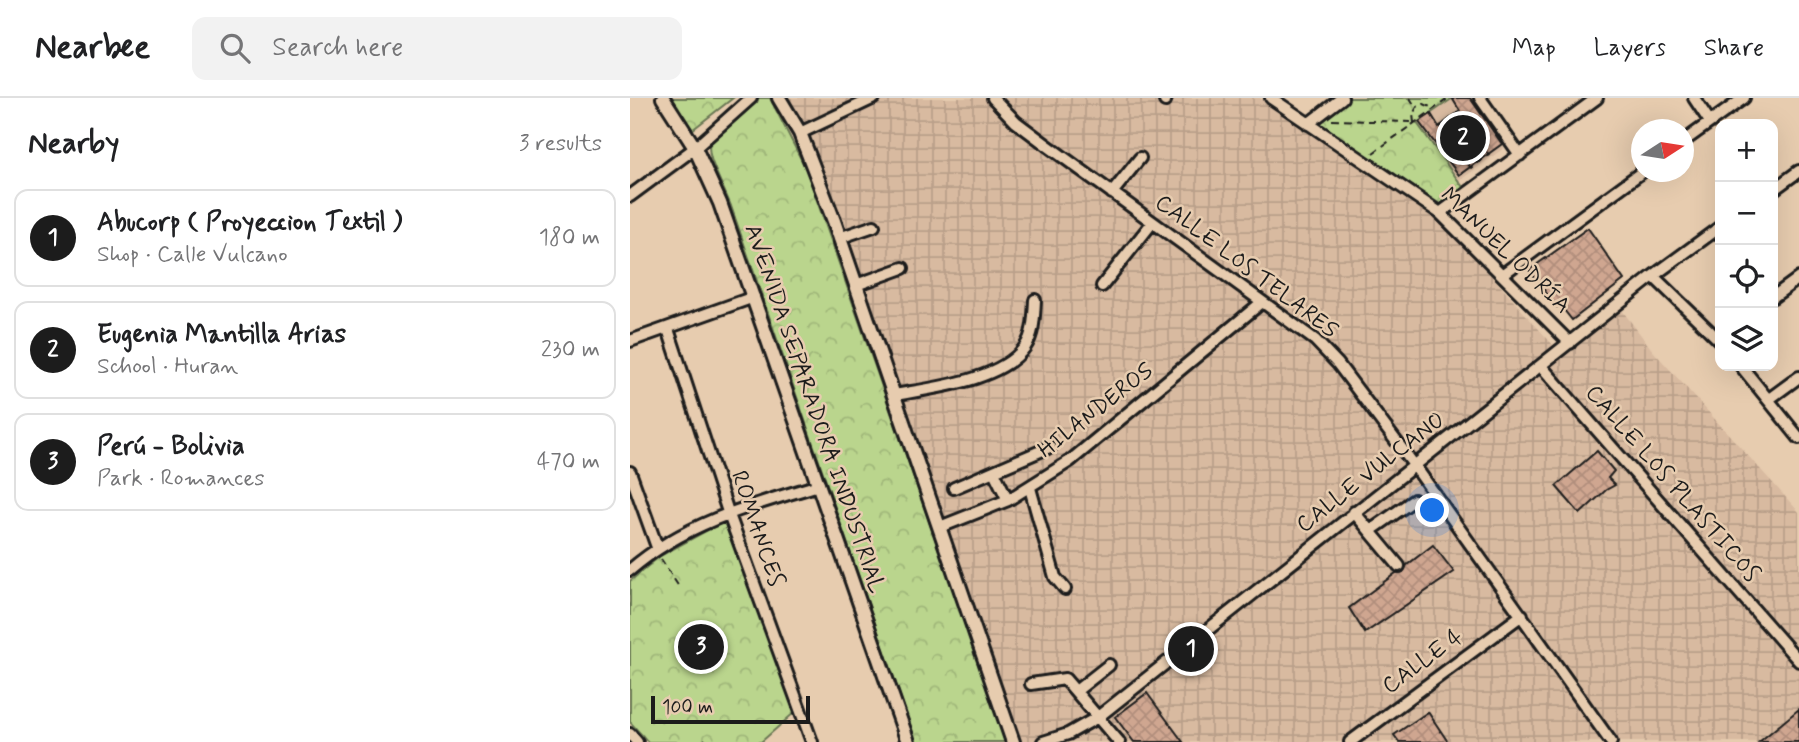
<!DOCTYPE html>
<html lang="en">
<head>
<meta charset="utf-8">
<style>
	:root { --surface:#fff; --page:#f2f2f2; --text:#202124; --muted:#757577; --line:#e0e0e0; --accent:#1c1c1c }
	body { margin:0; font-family:Mynerve,sans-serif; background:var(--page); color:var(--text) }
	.controls { position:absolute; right:21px; top:21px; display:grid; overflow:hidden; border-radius:14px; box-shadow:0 7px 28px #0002 }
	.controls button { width:63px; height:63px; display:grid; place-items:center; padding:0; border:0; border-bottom:2px solid var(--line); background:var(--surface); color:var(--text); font:35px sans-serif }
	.compass { position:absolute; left:1001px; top:21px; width:63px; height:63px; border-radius:50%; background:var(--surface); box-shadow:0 7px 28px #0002; rotate:78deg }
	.scale { position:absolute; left:21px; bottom:18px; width:159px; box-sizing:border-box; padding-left:7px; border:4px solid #1c1c1c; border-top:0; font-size:19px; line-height:24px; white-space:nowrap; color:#1c1c1c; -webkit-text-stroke:5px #e7ccaf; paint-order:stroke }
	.you { position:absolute; left:803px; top:413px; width:24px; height:24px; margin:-18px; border:5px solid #fff; border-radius:50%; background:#1a73e8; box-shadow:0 0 0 10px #1a73e833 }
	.badge { display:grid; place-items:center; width:46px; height:46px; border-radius:50%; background:var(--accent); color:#fff; font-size:23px; font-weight:700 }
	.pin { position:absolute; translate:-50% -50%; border:4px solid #fff; box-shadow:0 2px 7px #0006 }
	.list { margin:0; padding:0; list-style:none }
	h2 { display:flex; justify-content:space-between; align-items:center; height:91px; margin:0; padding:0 28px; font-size:30px }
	h2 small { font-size:23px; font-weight:400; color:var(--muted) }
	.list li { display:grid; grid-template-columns:46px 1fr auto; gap:21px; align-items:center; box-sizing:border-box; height:98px; margin:0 14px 14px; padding:0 14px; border:2px solid var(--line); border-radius:14px }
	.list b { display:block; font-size:26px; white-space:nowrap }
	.list p { margin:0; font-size:23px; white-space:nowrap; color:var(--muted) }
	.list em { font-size:23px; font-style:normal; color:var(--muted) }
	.icon { flex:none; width:38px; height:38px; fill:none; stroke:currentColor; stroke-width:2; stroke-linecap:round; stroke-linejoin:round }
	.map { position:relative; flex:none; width:1169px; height:644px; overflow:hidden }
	header { display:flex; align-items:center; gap:42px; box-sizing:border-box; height:98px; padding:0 35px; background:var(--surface); border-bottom:2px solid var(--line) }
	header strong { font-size:33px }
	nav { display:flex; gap:38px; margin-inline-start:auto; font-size:24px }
	.search { width:490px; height:63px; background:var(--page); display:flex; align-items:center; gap:18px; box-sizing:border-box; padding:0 24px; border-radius:14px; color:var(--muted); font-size:26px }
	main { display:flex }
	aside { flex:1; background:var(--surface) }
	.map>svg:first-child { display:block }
	.built { fill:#d8baa0 }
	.industrial { fill:url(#industrial-grid) }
	.forest { fill:url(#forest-crowns); stroke:#6b7854; stroke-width:2 }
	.building { fill:url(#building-cross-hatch); stroke:#1c1c1c; stroke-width:2 }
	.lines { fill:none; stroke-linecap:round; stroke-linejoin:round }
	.minor-casing { stroke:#1c1c1c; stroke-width:16 }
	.major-casing { stroke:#1c1c1c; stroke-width:18 }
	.path { stroke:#1c1c1c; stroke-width:2; stroke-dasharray:7 5; stroke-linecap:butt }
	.minor { stroke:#e7ccaf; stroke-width:10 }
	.major { stroke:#e7ccaf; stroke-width:12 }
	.labels { text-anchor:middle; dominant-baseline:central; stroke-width:5; stroke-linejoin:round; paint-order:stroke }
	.street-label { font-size:23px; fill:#1c1c1c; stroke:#e7ccaf }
</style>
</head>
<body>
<header>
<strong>Nearbee</strong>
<div class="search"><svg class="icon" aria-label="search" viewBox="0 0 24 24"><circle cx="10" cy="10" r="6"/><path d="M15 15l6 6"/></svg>Search here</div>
<nav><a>Map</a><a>Layers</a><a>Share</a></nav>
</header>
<main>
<aside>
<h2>Nearby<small>3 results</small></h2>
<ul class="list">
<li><span class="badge">1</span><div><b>Abucorp ( Proyeccion Textil )</b><p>Shop · Calle Vulcano</p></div><em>180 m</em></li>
<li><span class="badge">2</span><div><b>Eugenia Mantilla Arias</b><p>School · Huran</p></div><em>230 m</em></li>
<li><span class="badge">3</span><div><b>Perú - Bolivia</b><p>Park · Romances</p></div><em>470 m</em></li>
</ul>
</aside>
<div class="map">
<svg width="1169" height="644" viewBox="0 0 1169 644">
	<defs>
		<pattern id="industrial-grid" width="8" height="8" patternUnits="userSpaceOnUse" patternTransform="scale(1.75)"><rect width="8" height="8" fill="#d8baa0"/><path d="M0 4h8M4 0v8" fill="none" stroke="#b99f89"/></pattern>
		<pattern id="forest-crowns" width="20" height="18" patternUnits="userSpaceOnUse" patternTransform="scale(1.75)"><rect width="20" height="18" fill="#bad58d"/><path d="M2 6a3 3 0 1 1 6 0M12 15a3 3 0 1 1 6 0" fill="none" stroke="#9fb679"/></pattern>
		<pattern id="building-cross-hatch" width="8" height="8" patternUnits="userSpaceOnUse" patternTransform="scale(1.75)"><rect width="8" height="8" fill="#cfa690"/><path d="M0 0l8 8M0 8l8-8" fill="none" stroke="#b18e7c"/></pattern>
	</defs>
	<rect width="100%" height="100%" fill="#e7ccaf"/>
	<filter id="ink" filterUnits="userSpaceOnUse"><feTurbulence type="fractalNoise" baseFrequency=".0143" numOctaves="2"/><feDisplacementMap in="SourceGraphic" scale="14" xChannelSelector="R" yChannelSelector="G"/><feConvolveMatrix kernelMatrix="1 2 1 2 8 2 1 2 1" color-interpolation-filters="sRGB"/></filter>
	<g filter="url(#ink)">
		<!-- built -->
		<path class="built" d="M823 0H840L874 50 829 83 787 25Z"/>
		<!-- industrial -->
		<path class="industrial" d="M155 0H630L807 117 932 257 991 211 1023 253 1169 414V644H391L260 268Z"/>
		<!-- forest -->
		<path class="forest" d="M42 0H103L62 32Z
			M124 0H140L176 71 376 644H286L101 108C71 38 66 50 124 0Z
			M717 0H823L787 25 835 92 813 108 686 24Z
			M96 422 99 423 165 614 131 644H18L0 624V483L30 458Z"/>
		<!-- building -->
		<path class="building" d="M822 0H840L872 46 829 77 789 24 801 16 809 29 830 13Z
			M958 130 994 182 942 222 930 207 927 209 899 172Z
			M967 353 984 373 978 380 985 387 976 392 950 416 926 388Z
			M803 447 824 474 735 535 719 510 766 475 773 474 777 467Z
			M517 595 553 644H504L485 619Z
			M1169 611V644H1129Z
			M798 614 818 644H769L764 637Z"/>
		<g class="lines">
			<!-- minor casing -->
			<g class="minor-casing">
				<path id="minor" d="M363 0 386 24 418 48 685 242 708 266 784 367 981 644
					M641 0 810 115 940 245
					M850 0 890 57
					M1064 0 1080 24
					M535 3 536 0
					M678 26 712 0
					M170 35 244 0
					M1054 43 1114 0
					M1143 92 1169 73
					M482 95 510 60
					M0 98 65 50 121 0
					M810 115 967 0
					M209 140 244 128
					M873 176 1012 74
					M1023 178 1090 243
					M226 187 273 170
					M472 188 522 125
					M1143 199 1169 180
					M38 231 98 414 182 644
					M0 243 124 199
					M911 268 1169 563
					M1111 268 1169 340
					M264 297C302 290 371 283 395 249 404 236 404 218 405 202
					M1139 301 1169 279
					M0 374 27 449
					M364 374 378 402
					M324 390 420 349
					M400 390 425 479 435 491
					M724 414 769 468
					M310 429 378 402 440 363 631 205
					M740 433 784 402
					M0 472C54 425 121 407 189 387
					M401 586 435 581 489 644
					M446 593 479 567
					M0 636 7 644
					M413 644 438 636 468 619 1023 178 1090 129
					M720 644 892 517"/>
			</g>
			<!-- major casing -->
			<g class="major-casing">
				<path id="major" d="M33 0 65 50 90 105 278 644
					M149 0 170 35 204 123 383 644"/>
			</g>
			<!-- path -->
			<path class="path" d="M780 0 785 8
				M702 22 784 24
				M784 25 783 16 787 9 794 6 803 10
				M810 27 841 70 859 57 828 14
				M822 40 837 29
				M743 55 819 0
				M31 461 49 489
				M74 641 76 644"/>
			<!-- minor -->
			<use href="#minor" class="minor"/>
			<!-- major -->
			<use href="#major" class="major"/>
		</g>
	</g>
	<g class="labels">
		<!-- street labels -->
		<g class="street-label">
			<text transform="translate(875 153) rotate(44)">MANUEL ODRÍA</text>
			<text transform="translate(616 169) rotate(37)">CALLE LOS TELARES</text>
			<text transform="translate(184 311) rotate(71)">AVENIDA SEPARADORA INDUSTRIAL</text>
			<text transform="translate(466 313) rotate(-38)">HILANDEROS</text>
			<text transform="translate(741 375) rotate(-38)">CALLE VULCANO</text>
			<text transform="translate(1042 386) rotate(49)">CALLE LOS PLASTICOS</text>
			<text transform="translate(127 431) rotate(71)">ROMANCES</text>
			<text transform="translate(793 564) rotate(-36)">CALLE 4</text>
		</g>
	</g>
</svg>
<div class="controls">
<button>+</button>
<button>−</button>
<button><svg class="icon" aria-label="locate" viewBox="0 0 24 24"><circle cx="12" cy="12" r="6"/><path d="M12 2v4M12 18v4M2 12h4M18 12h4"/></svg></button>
<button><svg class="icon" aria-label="layers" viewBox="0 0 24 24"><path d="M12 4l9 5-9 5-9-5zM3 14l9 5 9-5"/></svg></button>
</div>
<svg class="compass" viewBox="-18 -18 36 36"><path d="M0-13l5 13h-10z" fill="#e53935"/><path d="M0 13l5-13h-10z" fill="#757577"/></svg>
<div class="scale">100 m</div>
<div class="you"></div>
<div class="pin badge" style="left:561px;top:551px">1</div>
<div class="pin badge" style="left:833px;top:40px">2</div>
<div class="pin badge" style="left:71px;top:549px">3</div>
</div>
</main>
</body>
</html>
